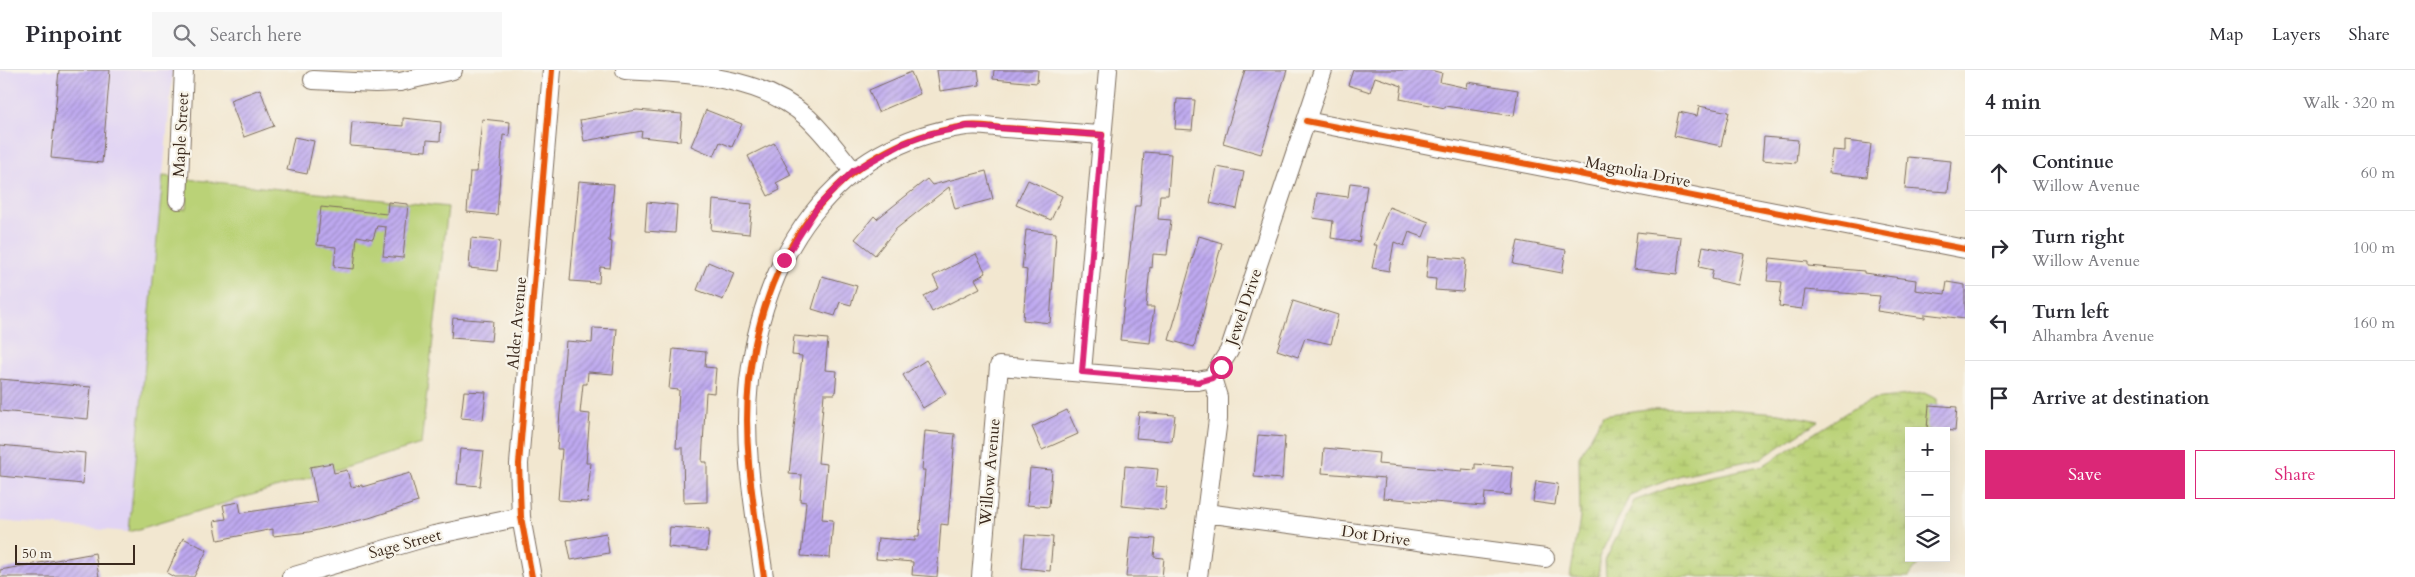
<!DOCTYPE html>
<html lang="en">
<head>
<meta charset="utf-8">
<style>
	:root { --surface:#fff; --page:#f7f7f7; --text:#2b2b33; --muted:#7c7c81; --line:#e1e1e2; --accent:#db2777 }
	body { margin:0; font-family:Cardo,serif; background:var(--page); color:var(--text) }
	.controls { position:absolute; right:15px; bottom:15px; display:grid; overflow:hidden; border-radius:0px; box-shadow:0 5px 20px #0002 }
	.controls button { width:45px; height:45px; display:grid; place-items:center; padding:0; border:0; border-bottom:1px solid var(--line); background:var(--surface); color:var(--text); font:25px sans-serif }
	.scale { position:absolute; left:15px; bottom:12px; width:120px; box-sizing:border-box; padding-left:5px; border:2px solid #3b2a1e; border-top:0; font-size:14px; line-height:18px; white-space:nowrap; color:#3b2a1e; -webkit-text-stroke:4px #f7f3e8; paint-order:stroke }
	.stop { position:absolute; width:15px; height:15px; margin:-11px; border:4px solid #db2777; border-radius:50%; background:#fff }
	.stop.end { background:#db2777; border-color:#fff; box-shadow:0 1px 5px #0008 }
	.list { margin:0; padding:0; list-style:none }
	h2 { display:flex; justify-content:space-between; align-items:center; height:65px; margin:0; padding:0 20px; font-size:21px }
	h2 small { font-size:16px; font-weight:400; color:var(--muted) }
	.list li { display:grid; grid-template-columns:32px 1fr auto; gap:15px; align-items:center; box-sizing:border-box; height:75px; padding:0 20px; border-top:1px solid var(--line) }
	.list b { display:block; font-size:19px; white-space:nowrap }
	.list p { margin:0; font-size:16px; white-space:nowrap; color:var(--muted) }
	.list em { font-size:16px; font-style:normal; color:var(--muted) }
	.actions { display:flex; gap:10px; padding:15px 20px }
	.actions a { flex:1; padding:11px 0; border:1px solid var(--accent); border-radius:0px; text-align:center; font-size:18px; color:var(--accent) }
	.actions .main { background:var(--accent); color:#fff }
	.icon { flex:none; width:28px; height:28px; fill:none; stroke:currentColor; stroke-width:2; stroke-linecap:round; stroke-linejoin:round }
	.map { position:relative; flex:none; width:1965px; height:507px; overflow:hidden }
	header { display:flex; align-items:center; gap:30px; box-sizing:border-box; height:70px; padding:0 25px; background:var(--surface); border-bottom:1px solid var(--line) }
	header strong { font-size:24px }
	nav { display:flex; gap:28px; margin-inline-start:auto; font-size:18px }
	.search { width:350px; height:45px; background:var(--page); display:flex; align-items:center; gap:12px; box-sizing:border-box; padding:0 18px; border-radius:0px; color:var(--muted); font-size:19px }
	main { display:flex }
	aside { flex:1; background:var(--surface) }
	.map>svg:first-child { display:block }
	.built { fill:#e1d4f4 }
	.green { fill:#bad277; stroke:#7a7e4a }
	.wetland { fill:url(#wetland-marsh); stroke:#7a7e4a }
	.building { fill:url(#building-hatch) }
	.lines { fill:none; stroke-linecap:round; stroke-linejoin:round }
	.minor-casing { stroke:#7b6c5c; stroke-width:20 }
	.minor { stroke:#fff; stroke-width:18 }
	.cycleway-casing { stroke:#f7f3e8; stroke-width:9 }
	.cycleway { stroke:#e8590c; stroke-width:6 }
	.route { stroke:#db2777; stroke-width:6 }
	.labels { text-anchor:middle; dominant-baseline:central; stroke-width:4.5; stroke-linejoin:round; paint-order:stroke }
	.street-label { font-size:16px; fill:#3b2a1e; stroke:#f7f3e8 }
</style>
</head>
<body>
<header>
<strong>Pinpoint</strong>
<div class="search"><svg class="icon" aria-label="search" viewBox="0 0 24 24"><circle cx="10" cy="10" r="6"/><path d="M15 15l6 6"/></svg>Search here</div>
<nav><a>Map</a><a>Layers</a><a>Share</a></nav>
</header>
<main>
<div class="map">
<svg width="1965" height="507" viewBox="0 0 1965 507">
	<defs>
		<pattern id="wetland-marsh" width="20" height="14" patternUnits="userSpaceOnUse" patternTransform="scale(1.25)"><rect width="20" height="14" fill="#bad277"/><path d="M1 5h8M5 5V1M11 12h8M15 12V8" fill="none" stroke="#a1b466"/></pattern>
		<pattern id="building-hatch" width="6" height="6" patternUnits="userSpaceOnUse" patternTransform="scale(1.25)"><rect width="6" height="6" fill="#bea9f0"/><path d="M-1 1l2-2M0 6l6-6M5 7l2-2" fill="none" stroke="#9c8ac2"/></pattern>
	</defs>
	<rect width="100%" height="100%" fill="#f7f3e8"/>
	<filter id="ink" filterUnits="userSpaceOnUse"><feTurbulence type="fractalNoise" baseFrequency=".02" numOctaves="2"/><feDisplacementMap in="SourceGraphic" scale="10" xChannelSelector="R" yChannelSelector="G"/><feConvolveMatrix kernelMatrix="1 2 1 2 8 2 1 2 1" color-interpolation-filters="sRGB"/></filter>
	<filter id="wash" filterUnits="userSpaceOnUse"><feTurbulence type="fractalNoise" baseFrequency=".0096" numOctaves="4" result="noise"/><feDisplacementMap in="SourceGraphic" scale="20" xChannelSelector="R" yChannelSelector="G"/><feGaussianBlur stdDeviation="1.12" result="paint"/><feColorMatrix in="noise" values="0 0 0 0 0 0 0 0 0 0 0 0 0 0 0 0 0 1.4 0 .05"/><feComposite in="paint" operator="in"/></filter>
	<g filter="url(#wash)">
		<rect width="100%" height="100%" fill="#f2e7d0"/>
		<!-- built -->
		<path class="built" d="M0 0H173L129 462 0 451Z"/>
		<!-- green -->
		<path class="green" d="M163 106 171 107 170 139H186L187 109 448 137 421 374 129 462Z"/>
		<!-- wetland -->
		<path class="wetland" d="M1924 323 1937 329V337L1929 361H1909V386L1905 390 1909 413V488H1923L1909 507H1606L1605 491 1634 431 1682 413 1764 395 1852 339 1874 329Z
			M1715 338 1779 343 1819 351 1762 388 1681 405 1630 425 1599 487V507H1570L1580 448 1579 387 1603 345 1647 339Z"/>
		<g id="blocks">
			<!-- building -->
			<path class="building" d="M59 0H110L102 93 51 88Z
				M937 0H978L980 15 940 21Z
				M994 0H1038L1037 13 993 9Z
				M1245 0H1287L1261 84 1223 73Z
				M1353 0H1430L1442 3 1440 12 1467 18 1468 12 1518 20 1514 46 1445 36V38L1400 29 1402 16 1375 7 1370 22 1348 15Z
				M911 2 920 24 878 42 869 20Z
				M260 19 274 56 244 67 230 30Z
				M1177 29 1195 30 1192 60 1175 59Z
				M1699 36 1729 42 1721 76 1674 66 1679 42 1697 46Z
				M637 40 682 44 680 71 641 67 642 61 584 71 580 50Z
				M706 40 742 54 732 77 720 72 714 86 691 76Z
				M403 48 441 52 440 71 427 70 426 81 350 76 352 52 403 56Z
				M482 49 510 52 509 66 503 65 497 145 467 142 470 102H477Z
				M294 67 314 71 307 104 287 100Z
				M1764 67 1798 70 1796 93 1762 90Z
				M1845 71 1871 74 1867 107 1829 103 1832 80 1845 81Z
				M774 73 791 105 776 113 780 120 768 126 748 86Z
				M1144 82 1171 84 1168 125H1160L1158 149 1171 150 1167 185 1153 184 1152 198 1150 197 1146 237H1154L1150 273 1120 270 1135 136H1140Z
				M1908 87 1951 91 1948 122 1905 119Z
				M1217 97 1244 102 1237 139 1210 133Z
				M986 101 993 129 955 139 949 117 896 159 875 185 855 169 874 146 877 149 927 109 932 115Z
				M1028 110 1062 126 1051 150 1016 135Z
				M579 111 614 114 609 171 612 172 610 198 600 197 599 213 570 211Z
				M1350 113 1367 115 1359 172 1331 168 1333 151 1313 148 1317 123 1348 127Z
				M713 130 752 134 749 164 711 160Z
				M388 132 408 134 403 188 383 186 386 157 377 156 373 169 357 166 354 199 334 197 336 177 317 175 321 137 387 144Z
				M647 132 677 135 675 163 645 161Z
				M1389 137 1429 152 1423 167 1409 162 1404 176 1394 172 1389 201 1372 198 1377 175H1374Z
				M1026 160 1056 163 1050 253 1023 250 1027 200 1022 199Z
				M1637 162 1681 167 1677 204 1633 199Z
				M1199 166 1222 173 1194 277 1169 270Z
				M471 168 500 171 497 201 469 198Z
				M1518 171 1566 180 1562 203 1513 194Z
				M1703 176 1744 184 1738 215 1711 209 1713 200 1699 197Z
				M976 184 986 203 975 209 980 218 932 242 924 226 939 218 933 206Z
				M1428 186 1466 189 1463 222 1435 220 1436 209 1426 208Z
				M1770 188 1808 192V196L1864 201V203L1916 210 1915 220 1945 224 1947 212 1965 215V249L1925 244V248L1877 241 1880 226 1805 220 1802 239 1779 236 1782 212 1767 211Z
				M708 192 734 203 723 230 697 220Z
				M822 206 857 216 851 235 840 232 835 246 812 239Z
				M1293 231 1338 245 1331 274 1305 268 1298 287 1277 280Z
				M453 248 493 251 491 271 451 268Z
				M593 258 617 259 613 304 588 302 587 314H583L580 343 590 344 586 393H591L587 432 558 430 562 379H557L566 271 592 273Z
				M794 266 828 269 825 300 837 301 835 324H824L818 393 827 394 822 449 833 450 830 488 801 486 806 432 800 431 802 405 789 404 802 286 792 285Z
				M673 279 706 282 705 297 716 298 714 323 706 322 702 392H707V432L684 433 683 378H676L679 320 669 319Z
				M926 290 946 324 923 338 903 305Z
				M0 309 91 317 88 349 0 341Z
				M464 321 486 322 483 350 461 348Z
				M1929 335 1957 337 1955 361 1927 359Z
				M1067 340 1078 364 1042 380 1032 357Z
				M1139 342 1175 345 1172 371 1136 368Z
				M925 361 955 364 948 455 941 454 937 507 912 505 913 492 876 489 878 468 915 471V466H919L925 400H922Z
				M1258 365 1285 367 1282 409 1254 407Z
				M0 375 85 383 83 414 0 406Z
				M1324 378 1379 383 1378 394 1462 401V399L1475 400V394L1513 397 1511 425 1485 423 1484 436 1383 428 1385 408 1322 403Z
				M460 379 484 381 480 416 457 414Z
				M332 393 334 403 347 400 351 417 362 415V417L410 403 418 432 369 448 309 462 273 466V459L218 470 214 451 226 449 223 435 239 432 241 443 317 432 310 397Z
				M1125 396 1158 399 1156 416 1167 417 1165 440 1122 436Z
				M1030 398 1052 400 1049 437 1027 435Z
				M1536 411 1558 414 1555 435 1533 432Z
				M670 457 709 460 707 481 668 477Z
				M606 463 609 483 571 490 567 470Z
				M1025 465 1053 467 1050 501 1022 498Z
				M1130 467 1156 469 1154 487 1164 488 1162 507H1126Z
				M183 468 207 480 194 507H174L167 503Z
				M95 483 99 507H0V500Z"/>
		</g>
	</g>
	<g filter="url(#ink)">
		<use href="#blocks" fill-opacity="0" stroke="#7b6c5c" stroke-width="1"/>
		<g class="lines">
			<!-- minor casing -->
			<g class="minor-casing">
				<path id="minor" d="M625 0C688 4 758 4 808 48 825 64 839 83 853 101
					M313 10 375 13 400 12 453 0
					M1306 51 1965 179
					M178 130 184 0
					M1082 302 1108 0
					M1212 308 1229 281 1323 0
					M1206 443 1545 488
					M291 507 434 465 521 447
					M532 507 521 447 519 394 552 0
					M764 507C755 443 742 376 749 311 764 185 832 75 966 56 978 54 992 57 1004 58 1037 60 1070 63 1102 65
					M981 507 999 296 1183 311H1198L1212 308
					M1198 507 1218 349V327L1212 308"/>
			</g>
			<!-- minor -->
			<use href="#minor" class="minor"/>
			<!-- cycleway casing -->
			<g class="cycleway-casing">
				<path id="cycleway" d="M1306 51 1965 179
					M532 507 521 447 519 394 552 0
					M764 507C755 443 742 376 749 311 764 185 832 75 966 56 978 54 992 57 1004 58 1037 60 1070 63 1102 65"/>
			</g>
			<!-- cycleway -->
			<use href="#cycleway" class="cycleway"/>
		</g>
	</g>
	<g class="lines" filter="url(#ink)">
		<!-- route -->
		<path class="route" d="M784 190 818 136 853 101 902 74 929 64 968 56 1102 65 1082 302 1198 312 1212 308 1221 297"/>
	</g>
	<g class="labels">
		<!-- street labels -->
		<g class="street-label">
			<text transform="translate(181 65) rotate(-87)">Maple Street</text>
			<text transform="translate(1638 102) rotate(11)">Magnolia Drive</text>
			<text transform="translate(1244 237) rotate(-71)">Jewel Drive</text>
			<text transform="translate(517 253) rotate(-85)">Alder Avenue</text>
			<text transform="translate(990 402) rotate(-85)">Willow Avenue</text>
			<text transform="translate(1376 466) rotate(8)">Dot Drive</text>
			<text transform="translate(405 474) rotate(-15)">Sage Street</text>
		</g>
	</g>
</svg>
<div class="controls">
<button>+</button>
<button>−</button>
<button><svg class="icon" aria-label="layers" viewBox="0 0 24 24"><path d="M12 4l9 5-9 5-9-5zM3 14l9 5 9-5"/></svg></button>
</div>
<div class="scale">50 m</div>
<div class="stop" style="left:1221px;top:297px"></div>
<div class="stop end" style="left:784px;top:190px"></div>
</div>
<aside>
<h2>4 min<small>Walk · 320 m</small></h2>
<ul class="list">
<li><svg class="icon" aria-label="ahead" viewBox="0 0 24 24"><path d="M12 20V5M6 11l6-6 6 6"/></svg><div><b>Continue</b><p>Willow Avenue</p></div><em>60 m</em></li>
<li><svg class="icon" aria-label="right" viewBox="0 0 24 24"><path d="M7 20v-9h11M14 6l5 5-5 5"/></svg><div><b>Turn right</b><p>Willow Avenue</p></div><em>100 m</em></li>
<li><svg class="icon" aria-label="left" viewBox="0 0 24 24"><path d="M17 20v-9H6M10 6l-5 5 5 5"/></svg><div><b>Turn left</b><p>Alhambra Avenue</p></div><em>160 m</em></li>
<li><svg class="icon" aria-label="arrive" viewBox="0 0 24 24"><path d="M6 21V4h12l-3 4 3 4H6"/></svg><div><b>Arrive at destination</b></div></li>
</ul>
<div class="actions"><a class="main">Save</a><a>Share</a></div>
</aside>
</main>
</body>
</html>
